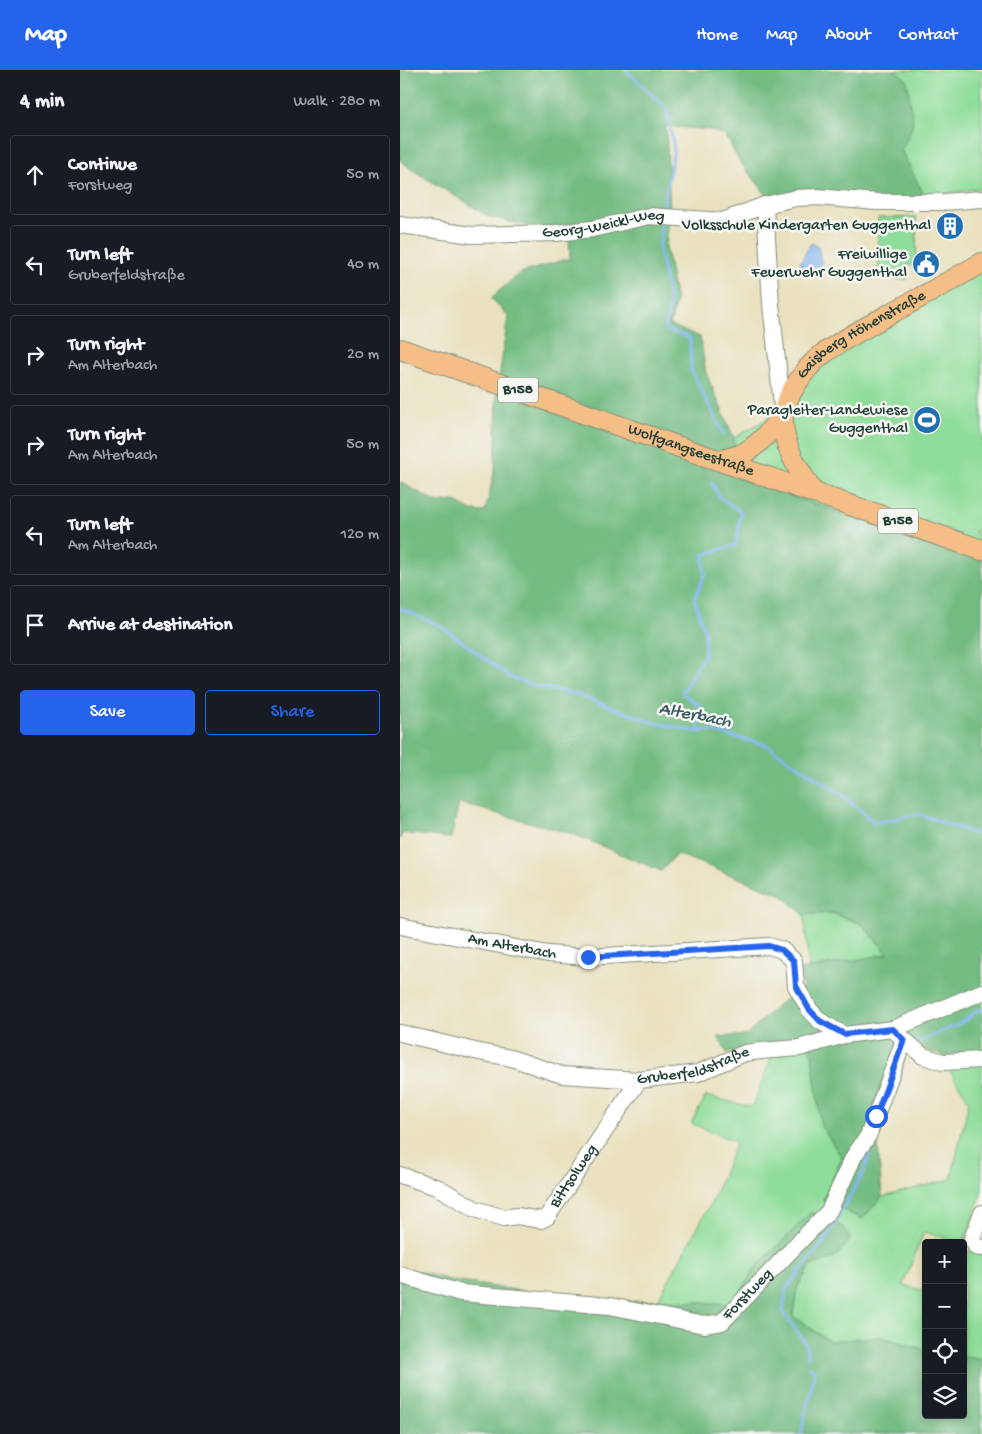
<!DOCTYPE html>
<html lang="en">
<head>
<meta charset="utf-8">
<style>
	:root { --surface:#171b24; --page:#20242c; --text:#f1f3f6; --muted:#9ea1a6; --line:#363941; --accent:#2563eb }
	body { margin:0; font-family:"Gochi Hand",sans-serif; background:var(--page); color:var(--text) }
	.controls { position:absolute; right:15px; bottom:15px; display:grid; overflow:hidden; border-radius:5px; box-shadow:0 2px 8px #0003 }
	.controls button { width:45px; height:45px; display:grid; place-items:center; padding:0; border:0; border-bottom:1px solid var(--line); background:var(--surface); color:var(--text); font:25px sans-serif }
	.stop { position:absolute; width:15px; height:15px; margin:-11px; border:4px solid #2563eb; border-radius:50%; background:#fff }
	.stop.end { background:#2563eb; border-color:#fff; box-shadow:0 1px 5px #0008 }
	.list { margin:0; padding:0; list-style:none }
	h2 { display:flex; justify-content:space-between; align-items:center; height:65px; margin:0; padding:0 20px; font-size:21px }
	h2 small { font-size:16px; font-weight:400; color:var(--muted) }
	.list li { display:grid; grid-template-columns:32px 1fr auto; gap:15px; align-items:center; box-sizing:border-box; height:80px; margin:0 10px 10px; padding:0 10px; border:1px solid var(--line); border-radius:5px }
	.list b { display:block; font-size:19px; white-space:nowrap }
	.list p { margin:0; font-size:16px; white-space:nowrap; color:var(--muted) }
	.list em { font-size:16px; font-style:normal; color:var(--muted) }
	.actions { display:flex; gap:10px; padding:15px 20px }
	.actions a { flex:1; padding:11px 0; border:1px solid var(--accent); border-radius:5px; text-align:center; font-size:18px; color:var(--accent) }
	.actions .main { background:var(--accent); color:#fff }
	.icon { flex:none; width:28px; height:28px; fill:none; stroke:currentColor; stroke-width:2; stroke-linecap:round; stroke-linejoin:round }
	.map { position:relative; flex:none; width:582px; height:1364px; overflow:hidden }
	header { display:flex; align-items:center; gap:30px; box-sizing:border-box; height:70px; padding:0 25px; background:var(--accent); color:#fff }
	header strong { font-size:24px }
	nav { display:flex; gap:28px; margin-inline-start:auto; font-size:18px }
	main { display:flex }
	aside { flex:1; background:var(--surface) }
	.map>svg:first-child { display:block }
	.green { fill:#8fdd9a; stroke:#578d67 }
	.forest { fill:#73bc82; stroke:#497c5b }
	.water { fill:#86b6f1; stroke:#527a92 }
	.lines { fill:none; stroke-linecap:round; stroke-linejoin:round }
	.stream { stroke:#86b6f1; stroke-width:3 }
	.minor-casing { stroke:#848f7a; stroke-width:18 }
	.major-casing { stroke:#848f7a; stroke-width:22 }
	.minor { stroke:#fff; stroke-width:16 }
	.major { stroke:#f6be87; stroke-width:20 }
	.route { stroke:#2563eb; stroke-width:6 }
	.labels { text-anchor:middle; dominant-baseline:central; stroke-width:5; stroke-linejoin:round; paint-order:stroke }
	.shield { fill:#f6f6f2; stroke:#60746d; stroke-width:1 }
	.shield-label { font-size:15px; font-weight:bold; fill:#1f3d34 }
	.street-label { font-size:16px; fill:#1f3d34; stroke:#f6f6f2 }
	.poi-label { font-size:16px; fill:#1f3d34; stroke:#f6f6f2; text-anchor:end }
	.water-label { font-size:18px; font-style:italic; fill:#395b63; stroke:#f6f6f2 }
</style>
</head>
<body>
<header>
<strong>Map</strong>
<nav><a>Home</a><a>Map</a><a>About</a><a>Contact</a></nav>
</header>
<main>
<aside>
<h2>4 min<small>Walk · 280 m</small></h2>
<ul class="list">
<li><svg class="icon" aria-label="ahead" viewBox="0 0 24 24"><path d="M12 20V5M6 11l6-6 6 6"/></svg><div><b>Continue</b><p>Forstweg</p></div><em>50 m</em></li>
<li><svg class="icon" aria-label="left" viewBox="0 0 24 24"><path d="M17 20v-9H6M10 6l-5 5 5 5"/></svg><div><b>Turn left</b><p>Gruberfeldstraße</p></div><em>40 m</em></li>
<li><svg class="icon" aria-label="right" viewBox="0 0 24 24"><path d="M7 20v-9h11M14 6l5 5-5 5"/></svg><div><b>Turn right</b><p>Am Alterbach</p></div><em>20 m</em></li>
<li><svg class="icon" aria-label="right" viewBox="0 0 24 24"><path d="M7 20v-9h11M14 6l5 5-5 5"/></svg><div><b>Turn right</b><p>Am Alterbach</p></div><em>50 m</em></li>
<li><svg class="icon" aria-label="left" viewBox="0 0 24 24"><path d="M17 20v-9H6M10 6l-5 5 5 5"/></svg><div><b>Turn left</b><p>Am Alterbach</p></div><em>120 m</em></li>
<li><svg class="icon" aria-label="arrive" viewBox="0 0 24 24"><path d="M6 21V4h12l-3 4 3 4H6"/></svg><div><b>Arrive at destination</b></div></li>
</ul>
<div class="actions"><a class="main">Save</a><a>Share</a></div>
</aside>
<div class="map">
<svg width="582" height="1364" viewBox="0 0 582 1364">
	<rect width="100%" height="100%" fill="#f6f6f2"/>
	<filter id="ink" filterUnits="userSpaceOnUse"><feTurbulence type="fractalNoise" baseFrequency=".02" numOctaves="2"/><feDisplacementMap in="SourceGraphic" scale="10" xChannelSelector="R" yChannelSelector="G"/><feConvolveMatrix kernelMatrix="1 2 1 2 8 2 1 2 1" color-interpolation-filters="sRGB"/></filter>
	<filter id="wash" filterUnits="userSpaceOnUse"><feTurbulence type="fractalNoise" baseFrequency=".0096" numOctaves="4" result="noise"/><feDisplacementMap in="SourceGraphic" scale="20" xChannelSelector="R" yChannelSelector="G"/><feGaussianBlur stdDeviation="1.12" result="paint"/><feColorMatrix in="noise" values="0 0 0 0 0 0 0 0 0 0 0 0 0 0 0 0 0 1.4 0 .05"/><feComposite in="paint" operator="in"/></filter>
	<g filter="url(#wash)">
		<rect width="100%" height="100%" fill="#e9e1bf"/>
		<!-- green -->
		<path class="green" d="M495 0H582V118L530 126 523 123 501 80 510 63 507 11Z
			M516 147 517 195 507 196 508 209H479L478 148Z
			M582 187V456L575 462 582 469V490L337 407 334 368 366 349 414 286Z
			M432 843 462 854 488 884 409 899 404 845Z
			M410 970 421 1056 442 1088 423 1130 462 1149 482 1127 551 1109 569 1031 549 1000 543 985 558 982H582V1121L564 1173 524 1162 503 1215 526 1221V1280L481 1267 429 1271 393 1246 397 1218 410 1196 434 1188 451 1170 333 1234 258 1230 314 1127 336 1072 291 1053 306 1026 352 1037 377 972Z
			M575 1179 582 1180V1290L563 1286V1187L564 1184Z"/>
		<!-- forest -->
		<path class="forest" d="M0 0H495L507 10 513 52 510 63 501 80 523 123 517 134 369 128 338 89 326 66 310 60 266 56 270 141 266 178 276 231 270 255 300 267 306 303 334 368 337 408 582 490V982H558L543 985 498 973 477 1065 482 1127 462 1149 423 1130 442 1088 421 1056 410 970 327 983 318 967 347 965 376 936 403 918 400 900 488 884 462 854 432 843 404 845 382 825 277 784 261 801 173 764 59 733 51 768 2 763 0 769V412L38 433 54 431 72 441 85 442 95 399 97 323 108 246 91 228 120 203 170 188 169 165 90 147 11 99 0 90Z
			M411 1142 443 1157 451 1170 434 1188 410 1196 397 1218 393 1246 429 1271 481 1267 526 1280V1345H563V1286L582 1290V1364H0V1197L54 1211 205 1233 258 1230 333 1234 355 1198Z"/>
		<!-- water -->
		<path class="water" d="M411 173 418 176 423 202 421 205H401L400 193Z"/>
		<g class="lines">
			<!-- stream -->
			<path class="stream" d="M226 0 267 39 274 79 262 143
				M262 152 259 178 270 234 265 259 290 268 291 300 324 365
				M0 538 41 556 110 607 137 617 173 623 251 652 298 662 308 660 366 675 440 723 475 753 518 744 582 766
				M298 662 300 636 282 623 304 585 305 562 294 529 305 505 303 485 336 475 341 442 320 428 311 412
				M517 973 561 953 577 941 582 939
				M408 1287 406 1274 383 1242 386 1219 426 1169 464 1101 472 1073
				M401 1364 415 1301 408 1296"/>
		</g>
	</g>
	<g filter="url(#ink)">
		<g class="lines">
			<!-- minor casing -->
			<g class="minor-casing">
				<g id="minor">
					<path d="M365 135 371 234 383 344"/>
					<path id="s1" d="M0 155 72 165 156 163 192 159 249 146 323 151 365 135 396 128 416 127 477 132H544L582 129"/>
					<path id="s2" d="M0 856 148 884 188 887 369 876 382 880 394 891 396 916 409 939 420 951 444 965"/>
					<path id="s3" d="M0 963 79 982 111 988 162 1005 239 1010 298 1003 345 983 361 981 399 978 444 965 493 959 582 922"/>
					<path d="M498 964 523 986 543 992 582 990"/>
					<path id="s4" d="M0 1105 39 1118 75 1139 104 1148 117 1146 141 1150 147 1147 239 1010"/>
					<path d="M582 1143 572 1169 576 1177 582 1178"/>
					<path id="s5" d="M0 1205 61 1223 210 1236 304 1255 322 1252 429 1141 454 1086 468 1066 504 970"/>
				</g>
			</g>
			<!-- major casing -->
			<g class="major-casing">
				<g id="major">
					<path id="s6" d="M0 279 291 381 582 480"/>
					<path d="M321 390C327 389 334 387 340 385 358 377 371 360 383 345"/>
					<path id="s7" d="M413 422C399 400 381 374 383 346 385 327 404 300 418 288 437 272 464 259 486 246 518 229 550 211 582 193"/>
				</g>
			</g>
			<!-- minor -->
			<use href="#minor" class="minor"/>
			<!-- major -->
			<use href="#major" class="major"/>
		</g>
	</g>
	<g class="lines" filter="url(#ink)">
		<!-- route -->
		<path class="route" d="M188 887 369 876 382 880 394 891 396 916 409 939 420 951 444 964 493 959 504 970 476 1046"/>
	</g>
	<!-- icons -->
	<defs>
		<g id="building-disc" transform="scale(1.4375)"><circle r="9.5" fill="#1f6fb2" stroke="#f6f6f2"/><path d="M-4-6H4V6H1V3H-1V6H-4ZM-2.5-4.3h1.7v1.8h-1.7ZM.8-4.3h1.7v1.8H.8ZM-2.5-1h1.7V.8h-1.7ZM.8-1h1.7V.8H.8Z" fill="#fff"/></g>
		<g id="civic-disc" transform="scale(1.4375)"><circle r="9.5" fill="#1f6fb2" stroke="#f6f6f2"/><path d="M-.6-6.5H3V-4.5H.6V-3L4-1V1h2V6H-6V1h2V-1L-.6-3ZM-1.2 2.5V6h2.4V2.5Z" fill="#fff"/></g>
		<g id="stadium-disc" transform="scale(1.4375)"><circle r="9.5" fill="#1f6fb2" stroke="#f6f6f2"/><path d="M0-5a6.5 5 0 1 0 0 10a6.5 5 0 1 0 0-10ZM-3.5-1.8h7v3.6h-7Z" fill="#fff"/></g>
	</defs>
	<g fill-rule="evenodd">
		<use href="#building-disc" x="550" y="156"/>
		<use href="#civic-disc" x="526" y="194"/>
		<use href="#stadium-disc" x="527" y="350"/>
	</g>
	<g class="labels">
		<!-- shield labels -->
		<g class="shield">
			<rect x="98" y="307.5" width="40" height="25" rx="4"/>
			<rect x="478" y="438.5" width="40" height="25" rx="4"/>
		</g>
		<g class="shield-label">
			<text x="118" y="320">B158</text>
			<text x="498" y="451">B158</text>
		</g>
		<!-- street labels -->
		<g class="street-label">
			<text stroke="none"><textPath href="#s1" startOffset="205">Georg-Weickl-Weg</textPath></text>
			<text stroke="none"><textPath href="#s7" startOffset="201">Gaisberg Höhenstraße</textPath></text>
			<text stroke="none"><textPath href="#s6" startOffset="308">Wolfgangseestraße</textPath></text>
			<text stroke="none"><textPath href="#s2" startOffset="114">Am Alterbach</textPath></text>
			<text stroke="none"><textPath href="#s3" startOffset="301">Gruberfeldstraße</textPath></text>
			<text stroke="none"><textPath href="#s4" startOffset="206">Bittsolweg</textPath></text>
			<text stroke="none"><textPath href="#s5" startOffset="365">Forstweg</textPath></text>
		</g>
		<!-- poi labels -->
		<g class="poi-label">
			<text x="531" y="156">Volksschule Kindergarten Guggenthal</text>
			<text x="507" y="185">Freiwillige<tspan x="507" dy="18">Feuerwehr Guggenthal</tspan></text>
			<text x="508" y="341">Paragleiter-Landewiese<tspan x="508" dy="18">Guggenthal</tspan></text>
		</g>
		<!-- water labels -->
		<g class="water-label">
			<text transform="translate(295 646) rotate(11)">Alterbach</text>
		</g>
	</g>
</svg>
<div class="controls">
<button>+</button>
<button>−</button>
<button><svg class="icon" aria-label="locate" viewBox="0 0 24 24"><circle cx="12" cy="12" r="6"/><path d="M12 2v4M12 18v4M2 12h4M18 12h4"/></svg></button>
<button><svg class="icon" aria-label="layers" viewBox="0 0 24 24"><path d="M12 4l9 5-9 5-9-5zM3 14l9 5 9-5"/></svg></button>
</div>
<div class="stop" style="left:476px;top:1046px"></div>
<div class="stop end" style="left:188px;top:887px"></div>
</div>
</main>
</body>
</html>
